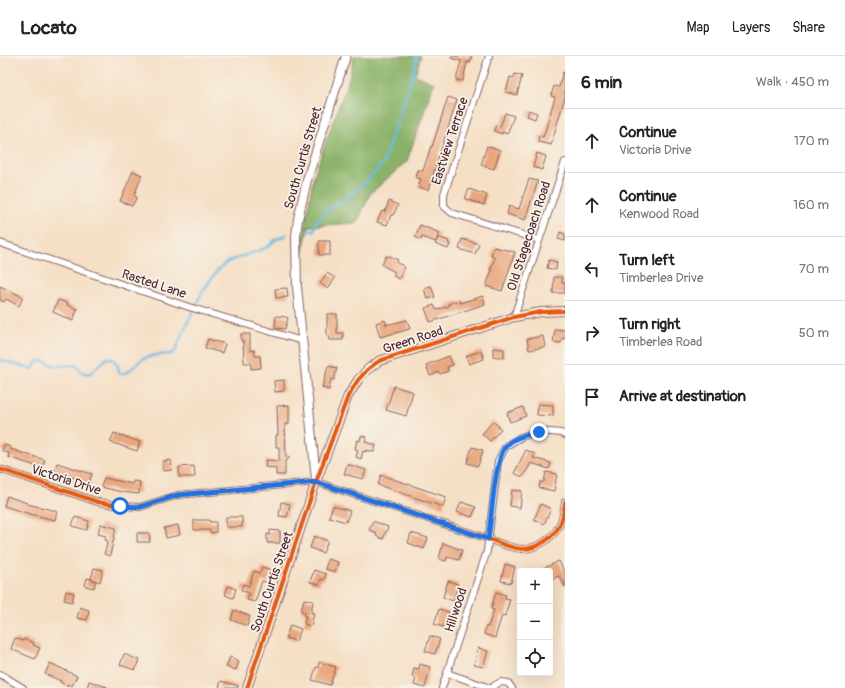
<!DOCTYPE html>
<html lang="en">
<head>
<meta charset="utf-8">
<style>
	:root { --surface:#fff; --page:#f6f6f6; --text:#222; --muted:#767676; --line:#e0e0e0 }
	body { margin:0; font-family:Pangolin,sans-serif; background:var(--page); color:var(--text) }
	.controls { position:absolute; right:12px; bottom:12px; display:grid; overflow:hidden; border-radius:4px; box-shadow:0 4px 16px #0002 }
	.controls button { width:36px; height:36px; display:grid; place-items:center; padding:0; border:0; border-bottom:1px solid var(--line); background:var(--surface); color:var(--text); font:20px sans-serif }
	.stop { position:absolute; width:12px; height:12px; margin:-9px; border:3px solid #1a73e8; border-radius:50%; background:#fff }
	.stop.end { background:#1a73e8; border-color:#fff; box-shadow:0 1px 4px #0008 }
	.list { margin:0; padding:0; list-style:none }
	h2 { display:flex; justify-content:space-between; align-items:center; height:52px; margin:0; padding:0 16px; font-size:17px }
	h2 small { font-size:13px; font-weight:400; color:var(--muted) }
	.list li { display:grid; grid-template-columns:26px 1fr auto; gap:12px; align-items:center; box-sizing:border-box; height:64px; padding:0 16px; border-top:1px solid var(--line) }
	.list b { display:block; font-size:15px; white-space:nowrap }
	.list p { margin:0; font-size:13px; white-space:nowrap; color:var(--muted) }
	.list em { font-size:13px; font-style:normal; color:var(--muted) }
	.icon { flex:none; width:22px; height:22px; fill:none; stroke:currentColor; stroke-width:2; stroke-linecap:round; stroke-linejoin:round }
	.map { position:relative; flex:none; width:565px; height:632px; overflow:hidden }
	header { display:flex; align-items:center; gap:24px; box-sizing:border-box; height:56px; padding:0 20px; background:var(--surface); border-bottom:1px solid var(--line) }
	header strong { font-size:19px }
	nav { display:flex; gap:22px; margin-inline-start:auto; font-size:14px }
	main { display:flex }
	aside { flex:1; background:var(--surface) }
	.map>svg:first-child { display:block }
	.forest { fill:#8ab268; stroke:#6a684a }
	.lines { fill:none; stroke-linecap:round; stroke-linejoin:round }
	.stream { stroke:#69bae4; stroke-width:2.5 }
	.building { fill:#eaa77d }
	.minor-casing { stroke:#866261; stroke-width:8 }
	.tertiary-casing { stroke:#866261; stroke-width:10 }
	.minor { stroke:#fff; stroke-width:6 }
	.tertiary { stroke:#fff; stroke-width:8 }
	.cycleway-casing { stroke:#f7f3e8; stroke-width:6 }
	.cycleway { stroke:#e8590c; stroke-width:4 }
	.route { stroke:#1a73e8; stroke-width:5 }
	.labels { text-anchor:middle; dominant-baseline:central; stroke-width:3.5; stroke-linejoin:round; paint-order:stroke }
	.street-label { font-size:13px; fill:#4a1f2b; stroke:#f7f3e8 }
</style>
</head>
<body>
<header>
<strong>Locato</strong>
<nav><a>Map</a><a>Layers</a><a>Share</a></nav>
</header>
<main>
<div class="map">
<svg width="565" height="632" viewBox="0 0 565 632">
	<rect width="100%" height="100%" fill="#f7f3e8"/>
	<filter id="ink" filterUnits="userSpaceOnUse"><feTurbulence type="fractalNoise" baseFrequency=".025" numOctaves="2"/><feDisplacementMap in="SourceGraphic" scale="8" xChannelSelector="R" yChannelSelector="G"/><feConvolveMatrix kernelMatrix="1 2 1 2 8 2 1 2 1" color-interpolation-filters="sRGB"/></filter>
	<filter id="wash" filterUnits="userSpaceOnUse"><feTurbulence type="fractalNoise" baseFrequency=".012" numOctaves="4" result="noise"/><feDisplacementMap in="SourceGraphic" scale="16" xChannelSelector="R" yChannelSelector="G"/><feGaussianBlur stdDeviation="0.9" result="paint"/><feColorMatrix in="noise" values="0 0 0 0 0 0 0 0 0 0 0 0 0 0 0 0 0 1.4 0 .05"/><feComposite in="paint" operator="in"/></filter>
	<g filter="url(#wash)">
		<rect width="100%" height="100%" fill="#f5dfc5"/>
		<!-- forest -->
		<path class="forest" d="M354 0H421L415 19 434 27 407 105 370 138 357 167 309 170 301 202 306 163 314 119 350 19Z"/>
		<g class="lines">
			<!-- stream -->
			<path class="stream" d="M306 175 314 174 317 164 329 152 344 144 368 124 383 107 413 18 417 0
				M0 304 31 313 35 310 37 305H43L55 310 77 309 81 316 90 318 107 302 113 303 118 310 119 317C130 320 134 307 143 303 152 299 162 298 172 298L176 294 179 285 202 236 217 215 227 206 268 191 275 184 286 179"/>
		</g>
		<g id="blocks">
			<!-- building -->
			<path class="building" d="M451 0H472L470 7 467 6 463 25 456 24 461 5 451 2Z
				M563 16 565 17V41L551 89 538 86 539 79 543 81 546 72 555 41 551 40 554 30 559 31Z
				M515 18 522 20 517 39 506 36 510 21 514 22Z
				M448 41 457 44 428 134 418 131 421 123 416 122 418 114 423 115 431 90 432 91Z
				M529 54 537 57 535 63 527 60Z
				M505 57 514 60 507 78 502 76V78L494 75 496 69 500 71Z
				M487 90 500 94 494 113 481 109Z
				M537 97 546 100 542 114 533 111Z
				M133 115 142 119 134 140 137 141 132 150 120 145Z
				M529 123 538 125 525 164 507 158 509 150 519 153Z
				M469 133 487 139 484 149 465 143Z
				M389 145 398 149 393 159H391L387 169 377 166 382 155 385 156Z
				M420 169 440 177 436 186 422 181 421 184 415 181Z
				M560 176 565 178V185L558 183Z
				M438 181 449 185 448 187 450 188 448 193 435 188Z
				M462 183 479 188 475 198 459 193Z
				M319 185H330V199H319Z
				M494 191 515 196 502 235 486 230 492 214H490L495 202 491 200Z
				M386 200 389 201 390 200 398 204 397 207 404 210 403 213H404L399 223 393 220 395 216 382 209Z
				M549 204 557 206 556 214 547 212Z
				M327 217 335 222 328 233 320 227Z
				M554 221H562V227H565V237H553Z
				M0 230 23 241 19 250 6 243 4 246 0 244Z
				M431 230 435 241 427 243 424 232Z
				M287 232 288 241 276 242 275 233Z
				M483 240 485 248 430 266 425 252 434 249 436 254 449 250 448 248 459 244 460 247Z
				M58 244 68 247 67 249 77 253 73 265 53 256Z
				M327 258H337V277H343V284H329L330 281 327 280Z
				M276 260 286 261 288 262 285 273 275 272Z
				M385 264 386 269 407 264 410 273 380 281 376 267Z
				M555 273 565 274V283L562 282 561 287 553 286Z
				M241 278H250V295L254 294 255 300H260L261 312 251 313V307H244L243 285H241Z
				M543 280 545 291 529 294 527 283Z
				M208 283 225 288 222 297 205 292Z
				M493 292 504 293V302L493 300Z
				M481 295 484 303 469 308 466 300Z
				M449 300 453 309 447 311 448 315 440 318 439 316 430 320 426 309Z
				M328 310 337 312 334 324 331 323 329 334 322 332Z
				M284 324V335L275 336 274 325Z
				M394 330 413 336 406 360 386 354Z
				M538 348 553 349V360L537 359Z
				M289 349V368H285L286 401H290L285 406V419H276V412L265 411 266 404 279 405V391H276V379H278L277 350Z
				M523 351 526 360 510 366 507 357Z
				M493 365 501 373 490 385 482 378Z
				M114 377 140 386 137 395 110 386Z
				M361 380 367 381 365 386 376 389 374 396 366 394V396L363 395 361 403 356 401 358 394 355 393 357 384 360 385Z
				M4 389 11 391 10 393 45 404 42 412 8 401 9 397 2 395Z
				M472 391 483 394 478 410 467 407Z
				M526 394 535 398 533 402 551 407 549 413 531 407 523 421 514 417Z
				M171 404 172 414 163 415V405Z
				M57 407 92 418 89 427 54 415Z
				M347 408 366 414 363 423 344 418Z
				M194 410 195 421H179V411Z
				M546 416 557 418 554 435 539 432 540 426H544Z
				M381 419 446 441 443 451 378 429Z
				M104 422 133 428V425L140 426 139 438 122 436 101 431Z
				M512 434 522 435 520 452 510 450Z
				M7 440 27 447V448L57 455 55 464 30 458 4 450Z
				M281 446 290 448 287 461 279 460Z
				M461 446 476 451 472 461 457 456Z
				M541 448 551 453 544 468 534 463Z
				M333 450 350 455 346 466 329 461Z
				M75 461 89 465 87 474 72 470Z
				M226 461H242V471H226Z
				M194 464H209L210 466H216V476L210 477V474H194Z
				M373 465 388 471 383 483 376 480 377 477 369 474Z
				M100 468 116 472 110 500 104 498 108 485 105 484 106 480 98 478Z
				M178 469 180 479 166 482 164 472Z
				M270 474 280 475V487H267V478L270 479Z
				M137 477H149L150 486H137Z
				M411 477 428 482 424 493 408 487Z
				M314 480 328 485 323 497 310 492Z
				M443 487 462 494 459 504 447 501 446 505 439 503Z
				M328 503 338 506 335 516 325 513Z
				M559 505 565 518V531L559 520 552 523 550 519V515H538Z
				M505 508 515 511 511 527 501 525Z
				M262 511 272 514 268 527 262 525 255 546 247 544 249 537 241 534 243 528 249 530 254 515 260 517Z
				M94 512 103 514 100 526 91 523Z
				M314 514 326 518 324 524 321 523 319 529 310 526Z
				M87 522 96 525 94 532 85 530Z
				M448 525 458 528 453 545 443 541Z
				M228 530 236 533 233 542 225 539Z
				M66 535 74 537 72 546 64 544Z
				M496 536 506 539 505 542 510 543 505 560 502 559 495 582 484 578 486 570 488 571 494 554 491 553Z
				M304 543 313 545 311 557H314L311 570 304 568 306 560H304L305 556 301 555Z
				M80 551 89 554 87 564 77 562Z
				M439 553 449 556 443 571 434 568Z
				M234 554 250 560 247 570 231 564Z
				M290 569 301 573 296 585 286 582Z
				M430 580 440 583 435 598 425 595Z
				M15 582 23 585 24 583 34 587 33 589 40 592 35 603 11 593Z
				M478 592 488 595 483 611 474 609Z
				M124 598 139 604 135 614 120 609Z
				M230 601 239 605 236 614 226 611Z
				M319 606 336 611 330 629 312 624 316 611 318 612Z
				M50 607 77 620 72 630 67 628V630L60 626 61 625 45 618Z
				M420 608 430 611 425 632 414 629 416 622 412 621 414 612 419 613Z
				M89 625 107 631V632H87Z
				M221 625 238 630V632H219Z"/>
		</g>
	</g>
	<g filter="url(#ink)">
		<use href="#blocks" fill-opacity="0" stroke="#866261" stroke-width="1"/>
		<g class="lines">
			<!-- minor casing -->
			<g class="minor-casing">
				<path id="minor" d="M489 0 444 138V150L452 157 539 184
					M0 187 189 251 302 285
					M514 261 565 106
					M0 414H3L98 446 120 450 140 451 178 439 316 426 489 483C499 487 510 492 522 493 537 493 554 482 560 468 563 462 564 453 565 446
					M447 617 490 632
					M0 618 23 632
					M442 632 487 495 498 405 506 390 521 381 539 375 561 377 565 379
					M493 632 495 629 501 626 508 627 512 632"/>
			</g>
			<!-- tertiary casing -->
			<g class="tertiary-casing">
				<path id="tertiary" d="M316 423 297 231 296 180 298 163 307 124 346 0
					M247 632 316 426 348 340 358 324 368 313 379 305 514 261 541 256 565 255"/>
			</g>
			<!-- minor -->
			<use href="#minor" class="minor"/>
			<!-- tertiary -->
			<use href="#tertiary" class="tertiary"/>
			<!-- cycleway casing -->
			<g class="cycleway-casing">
				<path id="cycleway" d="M0 414H3L98 446 120 450 140 451 178 439 316 426 489 483C499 487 510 492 522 493 537 493 554 482 560 468 563 462 564 453 565 446
					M247 632 316 426 348 340 358 324 368 313 379 305 514 261 541 256 565 255"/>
			</g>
			<!-- cycleway -->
			<use href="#cycleway" class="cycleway"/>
		</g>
	</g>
	<g class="lines" filter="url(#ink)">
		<!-- route -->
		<path class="route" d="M120 450 140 451 178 439 316 426 488 483C492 462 494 404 506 390 514 381 529 378 539 376"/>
	</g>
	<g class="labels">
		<!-- street labels -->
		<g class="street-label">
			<text transform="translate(450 85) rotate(-72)">Eastview Terrace</text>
			<text transform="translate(303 102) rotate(-74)">South Curtis Street</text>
			<text transform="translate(529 180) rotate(-72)">Old Stagecoach Road</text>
			<text transform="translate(154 228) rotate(18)">Rasted Lane</text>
			<text transform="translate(413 284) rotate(-18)">Green Road</text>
			<text transform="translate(66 424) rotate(18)">Victoria Drive</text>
			<text transform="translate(272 526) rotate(-71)">South Curtis Street</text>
			<text transform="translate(456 554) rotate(-72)">Hillwood</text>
		</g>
	</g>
</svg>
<div class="controls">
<button>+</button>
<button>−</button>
<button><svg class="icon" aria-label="locate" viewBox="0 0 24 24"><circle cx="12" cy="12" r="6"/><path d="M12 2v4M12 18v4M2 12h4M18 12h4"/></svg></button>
</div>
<div class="stop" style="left:120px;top:450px"></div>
<div class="stop end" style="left:539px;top:376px"></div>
</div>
<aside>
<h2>6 min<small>Walk · 450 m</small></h2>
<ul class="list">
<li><svg class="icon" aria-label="ahead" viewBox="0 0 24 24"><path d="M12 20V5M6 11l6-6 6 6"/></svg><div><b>Continue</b><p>Victoria Drive</p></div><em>170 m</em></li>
<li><svg class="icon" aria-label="ahead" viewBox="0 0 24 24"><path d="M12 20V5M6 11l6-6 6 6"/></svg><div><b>Continue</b><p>Kenwood Road</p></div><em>160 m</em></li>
<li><svg class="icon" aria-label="left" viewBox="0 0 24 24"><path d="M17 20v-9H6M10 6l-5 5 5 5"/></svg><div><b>Turn left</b><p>Timberlea Drive</p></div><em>70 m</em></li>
<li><svg class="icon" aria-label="right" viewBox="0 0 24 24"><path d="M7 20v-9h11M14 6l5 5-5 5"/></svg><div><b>Turn right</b><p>Timberlea Road</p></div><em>50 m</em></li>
<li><svg class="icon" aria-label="arrive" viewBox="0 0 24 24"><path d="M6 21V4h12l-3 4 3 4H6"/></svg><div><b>Arrive at destination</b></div></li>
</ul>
</aside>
</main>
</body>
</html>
